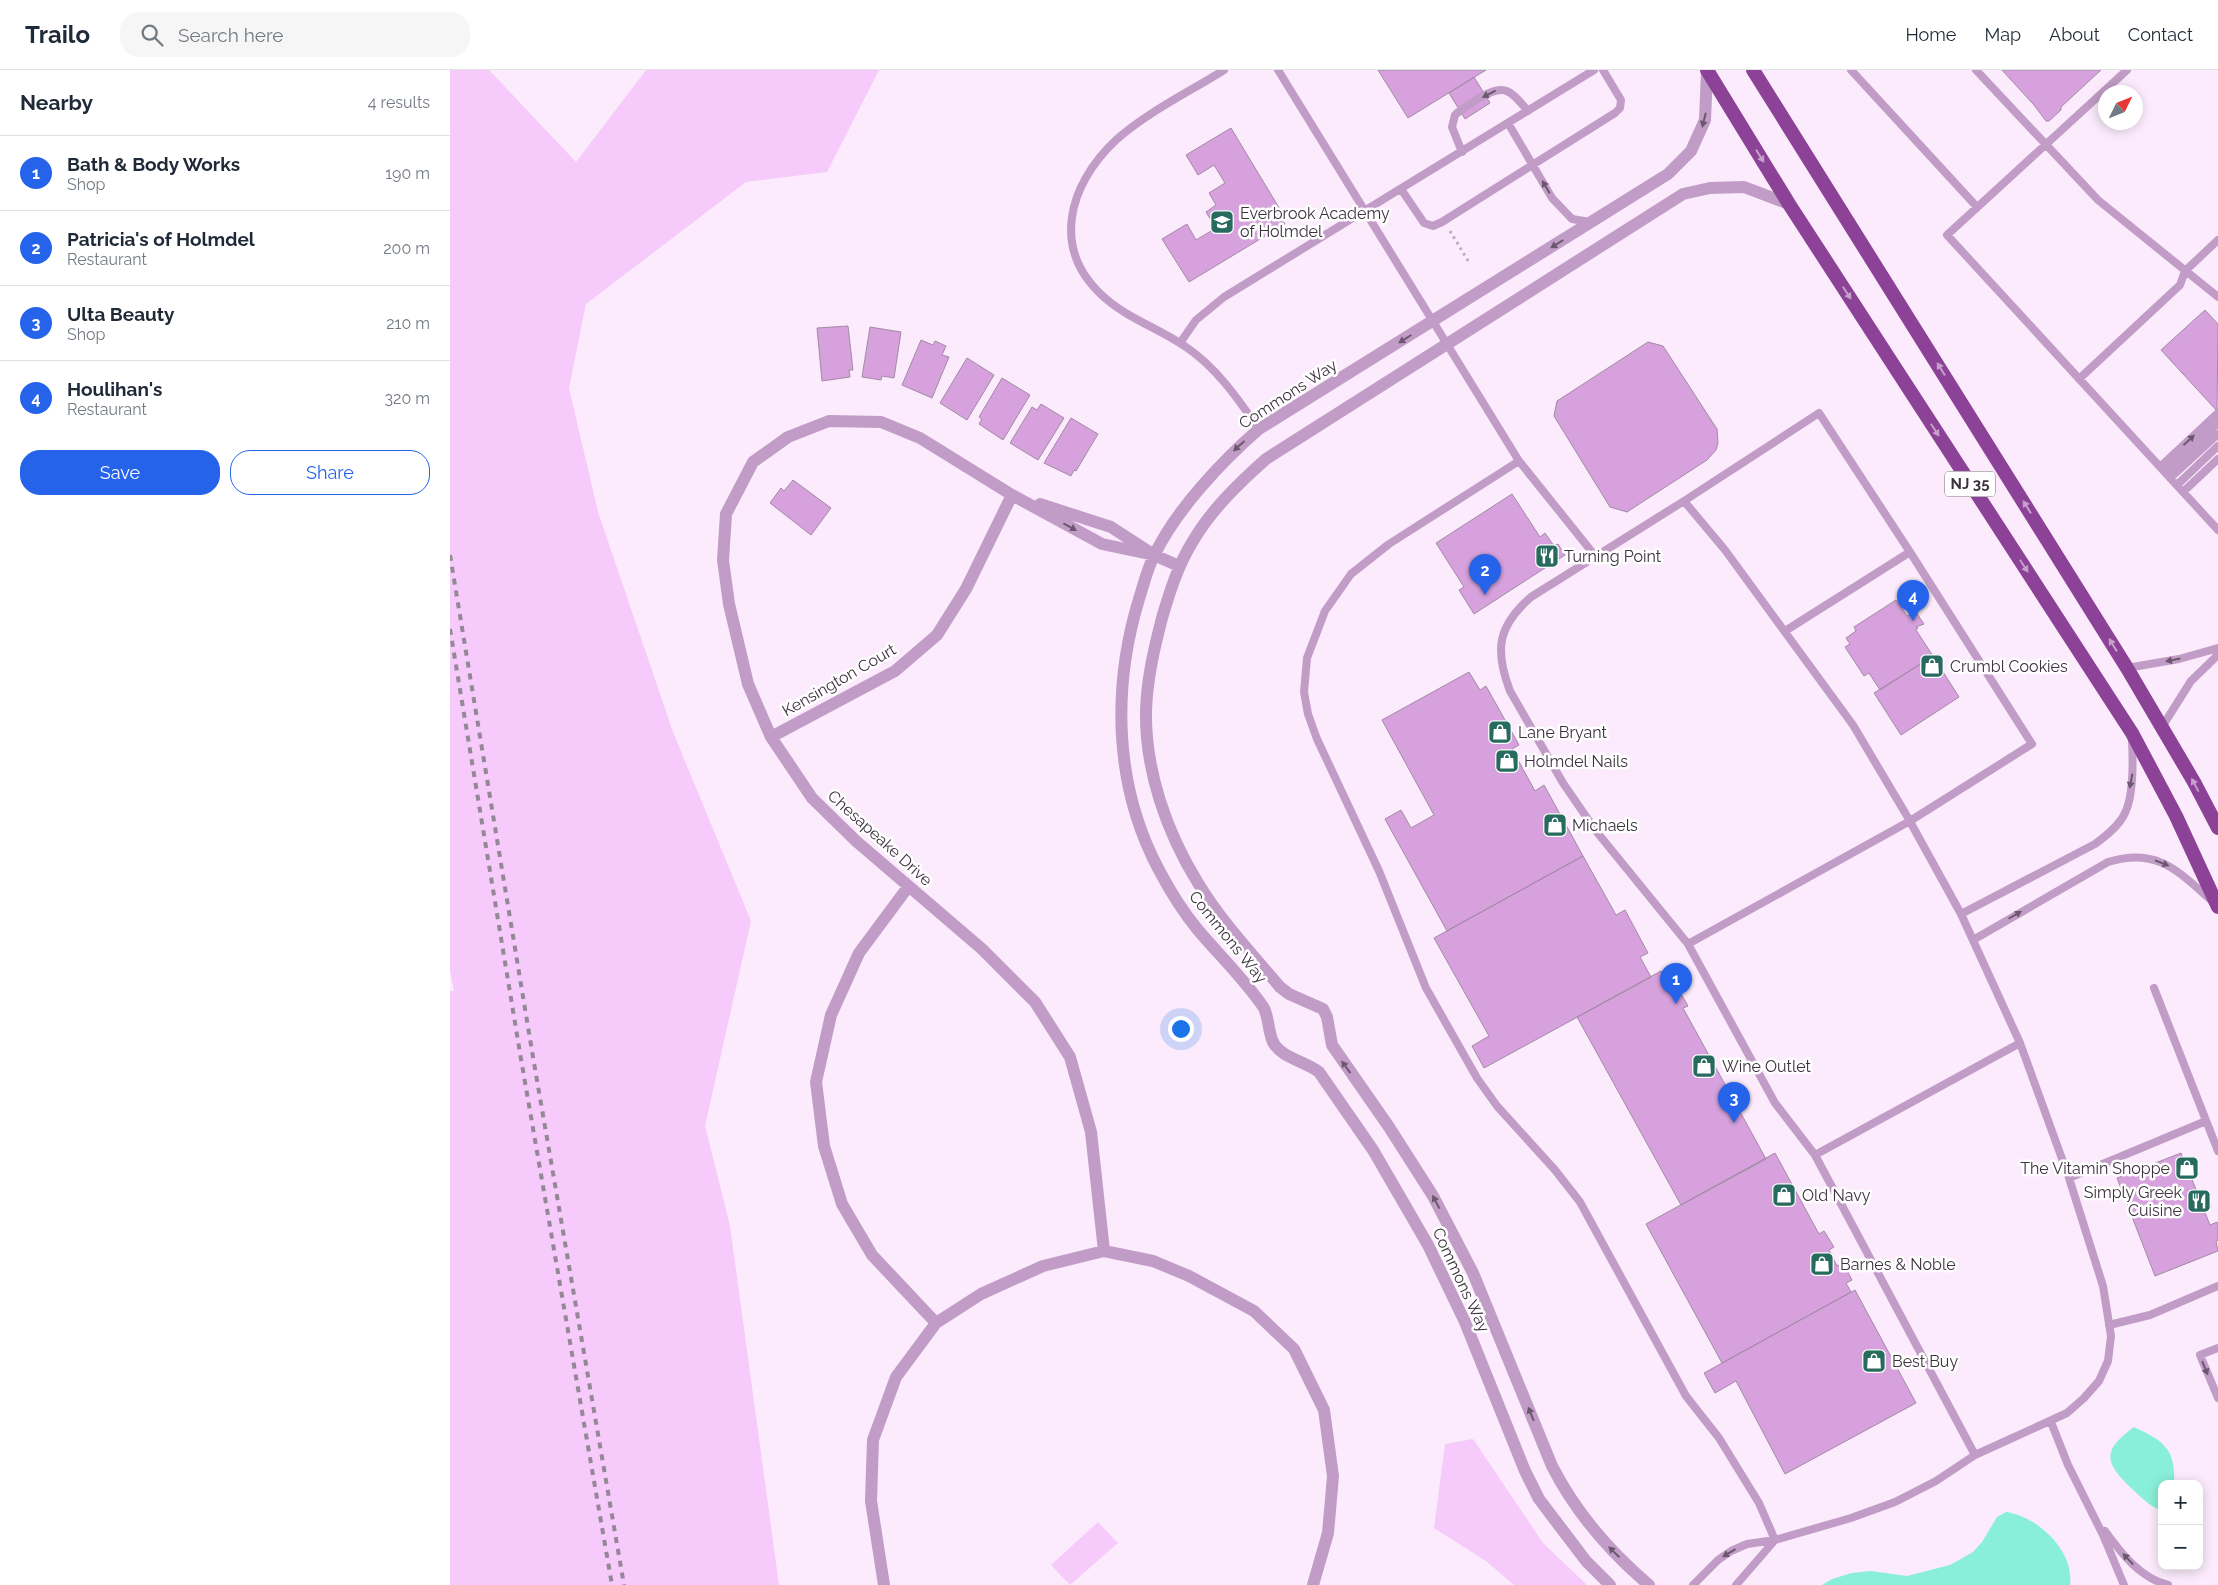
<!DOCTYPE html>
<html lang="en">
<head>
<meta charset="utf-8">
<style>
	:root { --surface:#fff; --page:#f6f6f7; --text:#1f2937; --muted:#747a83; --line:#e0e1e3; --accent:#2563eb }
	body { margin:0; font-family:Raleway,sans-serif; background:var(--page); color:var(--text) }
	.controls { position:absolute; right:15px; bottom:15px; display:grid; overflow:hidden; border-radius:10px; box-shadow:0 2px 12px #0003 }
	.controls button { width:45px; height:45px; display:grid; place-items:center; padding:0; border:0; border-bottom:1px solid var(--line); background:var(--surface); color:var(--text); font:25px sans-serif }
	.compass { position:absolute; left:1648px; top:15px; width:45px; height:45px; border-radius:50%; background:var(--surface); box-shadow:0 2px 12px #0003; rotate:47deg }
	.you { position:absolute; left:730px; top:958px; width:18px; height:18px; margin:-12px; border:4px solid #fff; border-radius:50%; background:#1a73e8; box-shadow:0 0 0 8px #1a73e833 }
	.badge { display:grid; place-items:center; width:32px; height:32px; border-radius:50%; background:var(--accent); color:#fff; font-size:16px; font-weight:700 }
	.pin { position:absolute; translate:-50% -41px; filter:drop-shadow(0 1px 2px #0008) }
	.pin::after { content:''; position:absolute; top:26px; width:18px; height:15px; background:inherit; clip-path:polygon(0 0,100% 0,50% 100%) }
	.list { margin:0; padding:0; list-style:none }
	h2 { display:flex; justify-content:space-between; align-items:center; height:65px; margin:0; padding:0 20px; font-size:21px }
	h2 small { font-size:16px; font-weight:400; color:var(--muted) }
	.list li { display:grid; grid-template-columns:32px 1fr auto; gap:15px; align-items:center; box-sizing:border-box; height:75px; padding:0 20px; border-top:1px solid var(--line) }
	.list b { display:block; font-size:19px; white-space:nowrap }
	.list p { margin:0; font-size:16px; white-space:nowrap; color:var(--muted) }
	.list em { font-size:16px; font-style:normal; color:var(--muted) }
	.actions { display:flex; gap:10px; padding:15px 20px }
	.actions a { flex:1; padding:11px 0; border:1px solid var(--accent); border-radius:20px; text-align:center; font-size:18px; color:var(--accent) }
	.actions .main { background:var(--accent); color:#fff }
	.icon { flex:none; width:28px; height:28px; fill:none; stroke:currentColor; stroke-width:2; stroke-linecap:round; stroke-linejoin:round }
	.map { position:relative; flex:none; width:1768px; height:1515px; overflow:hidden }
	header { display:flex; align-items:center; gap:30px; box-sizing:border-box; height:70px; padding:0 25px; background:var(--surface); border-bottom:1px solid var(--line) }
	header strong { font-size:24px }
	nav { display:flex; gap:28px; margin-inline-start:auto; font-size:18px }
	.search { width:350px; height:45px; background:var(--page); display:flex; align-items:center; gap:12px; box-sizing:border-box; padding:0 18px; border-radius:20px; color:var(--muted); font-size:19px }
	main { display:flex }
	aside { flex:1; background:var(--surface) }
	.map>svg:first-child { display:block }
	.green { fill:#f6cafb }
	.water { fill:#89efd9 }
	.building { fill:#d6a1dc; stroke:#a28ba5 }
	.lines { fill:none; stroke-linecap:round; stroke-linejoin:round }
	.path { stroke:#b9acbb; stroke-width:3; stroke-dasharray:2.5 4; stroke-linecap:butt }
	.service { stroke:#c19cc6; stroke-width:8 }
	.minor { stroke:#c19cc6; stroke-width:12 }
	.trunk { stroke:#8c4296; stroke-width:14 }
	.rail { stroke:#948796; stroke-width:4; stroke-dasharray:6 6; stroke-linecap:butt }
	.oneway { fill:#6b576e }
	.oneway2 { fill:#c5a0ca }
	.labels { text-anchor:middle; dominant-baseline:central; stroke-width:5; stroke-linejoin:round; paint-order:stroke }
	.shield { fill:#fefefe; stroke:#766f78; stroke-width:1 }
	.shield-label { font-size:15px; font-weight:bold; fill:#3c323e }
	.poi-label { font-size:16px; fill:#3c323e; stroke:#fefefe; text-anchor:start }
	.street-label { font-size:16px; fill:#3c323e; stroke:#fefefe }
</style>
</head>
<body>
<header>
<strong>Trailo</strong>
<div class="search"><svg class="icon" aria-label="search" viewBox="0 0 24 24"><circle cx="10" cy="10" r="6"/><path d="M15 15l6 6"/></svg>Search here</div>
<nav><a>Home</a><a>Map</a><a>About</a><a>Contact</a></nav>
</header>
<main>
<aside>
<h2>Nearby<small>4 results</small></h2>
<ul class="list">
<li><span class="badge">1</span><div><b>Bath &amp; Body Works</b><p>Shop</p></div><em>190 m</em></li>
<li><span class="badge">2</span><div><b>Patricia's of Holmdel</b><p>Restaurant</p></div><em>200 m</em></li>
<li><span class="badge">3</span><div><b>Ulta Beauty</b><p>Shop</p></div><em>210 m</em></li>
<li><span class="badge">4</span><div><b>Houlihan's</b><p>Restaurant</p></div><em>320 m</em></li>
</ul>
<div class="actions"><a class="main">Save</a><a>Share</a></div>
</aside>
<div class="map">
<svg width="1768" height="1515" viewBox="0 0 1768 1515">
	<rect width="100%" height="100%" fill="#fbebfc"/>
	<!-- green -->
	<path class="green" d="M0 0H39L126 92 196 0H429L377 102 296 112 136 234 119 318 148 442 223 662 301 851 255 1056 280 1156 329 1515H0V921H4L0 901Z
		M1023 1369 1093 1473 1137 1515H1064L1036 1491 984 1458 995 1374Z
		M648 1452 668 1473 620 1515 601 1495Z"/>
	<!-- water -->
	<path class="water" d="M1684 1357C1714 1371 1726 1379 1724 1414H1712V1441C1699 1436 1691 1427 1681 1418 1653 1391 1653 1380 1684 1357Z
		M1556 1442C1587 1446 1625 1481 1620 1515H1372L1382 1509 1402 1503 1421 1501 1457 1506 1500 1495 1523 1482 1532 1472 1547 1447Z"/>
	<!-- building -->
	<path class="building" d="M928 0H1036L958 48Z
		M1552 0H1651L1611 37V40L1599 51H1596L1584 35Z
		M1024 7 1040 33 1015 49 999 23Z
		M781 58 831 141 828 143 835 154 739 212 712 169 737 154 746 170 766 158 756 142 766 135 759 123 775 113 764 95 748 105 736 85Z
		M1755 240 1768 254 1767 341 1711 280Z
		M398 256 403 300H399L400 307 372 311 367 258Z
		M420 257 451 262 444 308 432 306 431 310 412 307Z
		M471 270 483 275 485 271 496 276 492 285 499 287 482 328 452 315Z
		M1198 272 1213 276 1267 359 1268 373 1266 380 1257 390 1177 442 1160 437 1104 346 1107 331Z
		M517 288 544 305 517 350 490 333Z
		M552 308 580 325 553 370 529 354 532 349 529 347Z
		M591 334 614 348 588 390 560 373 582 337 587 340Z
		M621 348 648 364 626 401 624 400 621 406 594 393Z
		M343 410 381 438 361 465 320 433 331 418 334 421Z
		M1062 424 1090 467 1095 463 1104 476 1108 474 1115 485 1024 544 1009 520 1014 517 986 473Z
		M1446 530 1457 546 1462 545 1465 541 1474 554 1466 557 1468 558 1466 560 1483 586 1430 620 1419 603 1414 606 1395 577 1400 574 1396 568 1406 561 1404 557Z
		M1483 586 1509 627 1451 665 1424 623Z
		M1019 602 1030 620 1036 616 1069 675 1062 679 1085 721 1094 715 1133 786 997 861 935 749 951 740 961 758 984 745 932 650Z
		M1133 786 1166 845 1175 840 1198 883 1190 887 1201 907 1034 998 1022 976 1039 966 984 868Z
		M1211 901 1216 909 1221 906 1238 936 1233 938 1316 1089 1231 1135 1127 947Z
		M1325 1083 1369 1164 1374 1161 1384 1177 1379 1180 1387 1196 1393 1193 1402 1210 1396 1213 1401 1222 1272 1293 1196 1154Z
		M1731 1083 1734 1092 1742 1089 1748 1104 1741 1107 1747 1122 1754 1120 1761 1137 1754 1140 1760 1155 1767 1152 1768 1154V1170L1766 1171 1768 1181 1705 1206 1667 1108Z
		M1405 1220 1466 1333 1335 1404 1286 1311 1265 1323 1254 1303Z"/>
	<g class="lines">
		<!-- path -->
		<path class="path" d="M1000 161 1020 194"/>
		<!-- service -->
		<path class="service" d="M774 0C739 22 696 43 666 70 618 115 600 180 655 228 679 249 710 259 736 277 767 298 788 329 809 359
			M828 0 1069 391 1146 487
			M1401 0 1527 137
			M1526 0 1648 130 1768 227
			M1677 0 1497 165 1768 460
			M1058 53 1102 128 1122 149 1140 152
			M1012 82 1002 57 1005 45C1011 39 1021 34 1028 29 1055 13 1059 19 1078 41
			M951 119 974 153 983 156 992 152 1165 43 1170 38 1171 30 1153 0
			M730 273 746 250 774 227 1144 0
			M1629 309 1730 215 1735 201 1768 170
			M1069 391 939 474 901 504 875 541 857 588 854 622 858 644 867 669 929 801 976 918 1027 1008 1047 1036 1105 1100 1130 1132 1236 1326 1269 1368 1309 1433 1325 1470
			M1710 397 1768 343
			M1715 402 1768 353
			M1720 408 1768 364
			M1727 415 1768 376
			M1733 422 1768 389
			M1234 431 1275 480 1403 655 1457 746 1511 844 1570 973 1619 1108 1653 1216 1661 1266 1658 1291 1649 1311 1634 1328 1617 1343 1525 1385 1486 1411 1445 1432 1401 1448 1325 1470 1297 1474 1281 1481 1268 1490 1243 1515
			M1335 561 1460 482 1369 343 1234 431 1081 527C1048 556 1044 579 1060 621L1113 713 1146 761 1238 874 1325 1033 1365 1085 1525 1385
			M1677 598 1729 589 1768 578
			M1712 657 1741 611 1768 585
			M1511 844 1645 774C1656 766 1669 756 1675 743 1684 725 1683 690 1682 670
			M1523 870 1658 792C1706 777 1727 800 1761 830
			M1238 874 1460 751 1582 674 1460 482
			M1704 918 1768 1081
			M1365 1085 1570 973
			M1619 1108 1756 1051
			M1659 1255 1700 1245 1768 1216
			M1768 1278 1750 1285 1768 1328
			M1601 1352 1618 1395 1653 1465 1674 1515
			M1655 1461C1671 1483 1690 1508 1718 1515
			M1286 1515 1325 1470"/>
		<!-- minor -->
		<path class="minor" d="M590 434 661 457 704 485 729 496
			M321 667 445 601 487 565 516 519 562 425
			M458 817 409 883 381 945 366 1012 374 1076 392 1134 422 1185 486 1253
			M654 1181 641 1062 620 987 585 932 532 879 406 771 362 728 321 667 298 614 279 534 273 490 276 444 303 392 338 367 379 351 431 352 470 368 562 425 652 474 704 485
			M434 1515 421 1431 423 1370 446 1307 486 1253 531 1224 593 1196 654 1181 703 1191 739 1206 804 1241 844 1279 874 1340 883 1406 878 1463 863 1515
			M1160 1515 1136 1491 1089 1429 1075 1401 1015 1252 978 1175 923 1080 869 1002C855 991 831 988 823 972 818 961 819 949 814 938 795 910 770 886 748 860 733 842 720 821 709 800 664 716 662 618 689 529 694 514 697 499 704 486 725 441 772 391 809 359L1218 104 1241 81 1255 50 1257 1
			M1199 1515C1159 1481 1126 1443 1102 1396L1023 1203 983 1126 939 1057 882 975 877 947 873 939 839 924 830 917C802 884 771 851 748 813 717 763 695 701 696 641 697 609 704 579 712 548 720 521 728 495 743 471 761 440 789 413 816 389L1233 124 1260 118 1294 117 1339 134"/>
		<!-- trunk -->
		<path class="trunk" d="M1257 0 1339 134 1682 663 1726 746 1768 837
			M1303 0 1677 598 1744 712 1768 758"/>
		<!-- rail -->
		<path class="rail" d="M0 485 83 987 174 1515
			M0 559 71 989 162 1515"/>
	</g>
	<!-- one-way arrows -->
	<defs><path id="oneway-solid" d="M-6-.8H1V-3.2L6.5 0L1 3.2V.8H-6Z" transform="scale(1.25)"/></defs>
	<g class="oneway">
		<use href="#oneway-solid" transform="translate(1039 24) rotate(153)"/>
		<use href="#oneway-solid" transform="translate(1254 50) rotate(104)"/>
		<use href="#oneway-solid" transform="translate(1096 117) rotate(-120)"/>
		<use href="#oneway-solid" transform="translate(1107 174) rotate(148)"/>
		<use href="#oneway-solid" transform="translate(955 269) rotate(148)"/>
		<use href="#oneway-solid" transform="translate(1739 370) rotate(-43)"/>
		<use href="#oneway-solid" transform="translate(789 376) rotate(138)"/>
		<use href="#oneway-solid" transform="translate(620 457) rotate(29)"/>
		<use href="#oneway-solid" transform="translate(1723 590) rotate(169)"/>
		<use href="#oneway-solid" transform="translate(1681 711) rotate(101)"/>
		<use href="#oneway-solid" transform="translate(1712 793) rotate(21)"/>
		<use href="#oneway-solid" transform="translate(1565 845) rotate(-30)"/>
		<use href="#oneway-solid" transform="translate(896 997) rotate(-126)"/>
		<use href="#oneway-solid" transform="translate(986 1132) rotate(-118)"/>
		<use href="#oneway-solid" transform="translate(1755 1298) rotate(68)"/>
		<use href="#oneway-solid" transform="translate(1081 1344) rotate(-112)"/>
		<use href="#oneway-solid" transform="translate(1164 1482) rotate(-136)"/>
		<use href="#oneway-solid" transform="translate(1279 1483) rotate(149)"/>
		<use href="#oneway-solid" transform="translate(1678 1489) rotate(-133)"/>
	</g>
	<g class="oneway2">
		<use href="#oneway-solid" transform="translate(1310 86) rotate(58)"/>
		<use href="#oneway-solid" transform="translate(1397 223) rotate(57)"/>
		<use href="#oneway-solid" transform="translate(1491 299) rotate(-122)"/>
		<use href="#oneway-solid" transform="translate(1485 360) rotate(57)"/>
		<use href="#oneway-solid" transform="translate(1577 437) rotate(-122)"/>
		<use href="#oneway-solid" transform="translate(1574 496) rotate(57)"/>
		<use href="#oneway-solid" transform="translate(1663 575) rotate(-122)"/>
		<use href="#oneway-solid" transform="translate(1745 715) rotate(-118)"/>
	</g>
	<!-- icons -->
	<defs>
		<g id="school-square" transform="scale(1.25)"><rect x="-9" y="-9" width="18" height="18" rx="4" fill="#276b5e" stroke="#fefefe"/><path d="M0-5L7-2L0 1L-7-2ZM-4 1L0 2.5L4 1V4Q0 6-4 4Z" fill="#fff"/></g>
		<g id="restaurant-square" transform="scale(1.25)"><rect x="-9" y="-9" width="18" height="18" rx="4" fill="#276b5e" stroke="#fefefe"/><path d="M-5-6h1v4h1v-4h1v4h1v-4h1v5L-1.5 .5V6h-2V.5L-5-1ZM5-6V6H3V1.5H1.5Q1.5-4 5-6Z" fill="#fff"/></g>
		<g id="shop-square" transform="scale(1.25)"><rect x="-9" y="-9" width="18" height="18" rx="4" fill="#276b5e" stroke="#fefefe"/><path d="M-5-2.5h2.3a2.7 3.5 0 0 1 5.4 0H5L5.5 6h-11ZM-1.5-2.5h3a1.5 2.3 0 0 0-3 0Z" fill="#fff"/></g>
	</defs>
	<g fill-rule="evenodd">
		<use href="#school-square" x="772" y="152"/>
		<use href="#restaurant-square" x="1097" y="486"/>
		<use href="#shop-square" x="1482" y="596"/>
		<use href="#shop-square" x="1050" y="662"/>
		<use href="#shop-square" x="1057" y="691"/>
		<use href="#shop-square" x="1105" y="755"/>
		<use href="#shop-square" x="1254" y="996"/>
		<use href="#shop-square" x="1737" y="1098"/>
		<use href="#shop-square" x="1334" y="1125"/>
		<use href="#restaurant-square" x="1749" y="1131"/>
		<use href="#shop-square" x="1372" y="1194"/>
		<use href="#shop-square" x="1424" y="1291"/>
	</g>
	<g class="labels">
		<!-- shield labels -->
		<rect class="shield" x="1495" y="401.5" width="50" height="25" rx="4"/>
		<g class="shield-label">
			<text x="1520" y="414">NJ 35</text>
		</g>
		<!-- poi labels -->
		<g class="poi-label">
			<text x="790" y="143">Everbrook Academy<tspan x="790" dy="18">of Holmdel</tspan></text>
			<text x="1114" y="486">Turning Point</text>
			<text x="1500" y="596">Crumbl Cookies</text>
			<text x="1068" y="662">Lane Bryant</text>
			<text x="1074" y="691">Holmdel Nails</text>
			<text x="1122" y="755">Michaels</text>
			<text x="1272" y="996">Wine Outlet</text>
			<text x="1720" y="1098" text-anchor="end">The Vitamin Shoppe</text>
			<text x="1732" y="1122" text-anchor="end">Simply Greek<tspan x="1732" dy="18">Cuisine</tspan></text>
			<text x="1352" y="1125">Old Navy</text>
			<text x="1390" y="1194">Barnes &amp; Noble</text>
			<text x="1442" y="1291">Best Buy</text>
		</g>
		<!-- street labels -->
		<g class="street-label">
			<text transform="translate(838 324) rotate(-33)">Commons Way</text>
			<text transform="translate(389 610) rotate(-30)">Kensington Court</text>
			<text transform="translate(430 768) rotate(42)">Chesapeake Drive</text>
			<text transform="translate(778 867) rotate(51)">Commons Way</text>
			<text transform="translate(1011 1210) rotate(65)">Commons Way</text>
		</g>
	</g>
</svg>
<div class="controls">
<button>+</button>
<button>−</button>
</div>
<svg class="compass" viewBox="-18 -18 36 36"><path d="M0-13l5 13h-10z" fill="#e53935"/><path d="M0 13l5-13h-10z" fill="#747a83"/></svg>
<div class="you"></div>
<div class="pin badge" style="left:1226px;top:934px">1</div>
<div class="pin badge" style="left:1035px;top:525px">2</div>
<div class="pin badge" style="left:1284px;top:1053px">3</div>
<div class="pin badge" style="left:1463px;top:551px">4</div>
</div>
</main>
</body>
</html>
